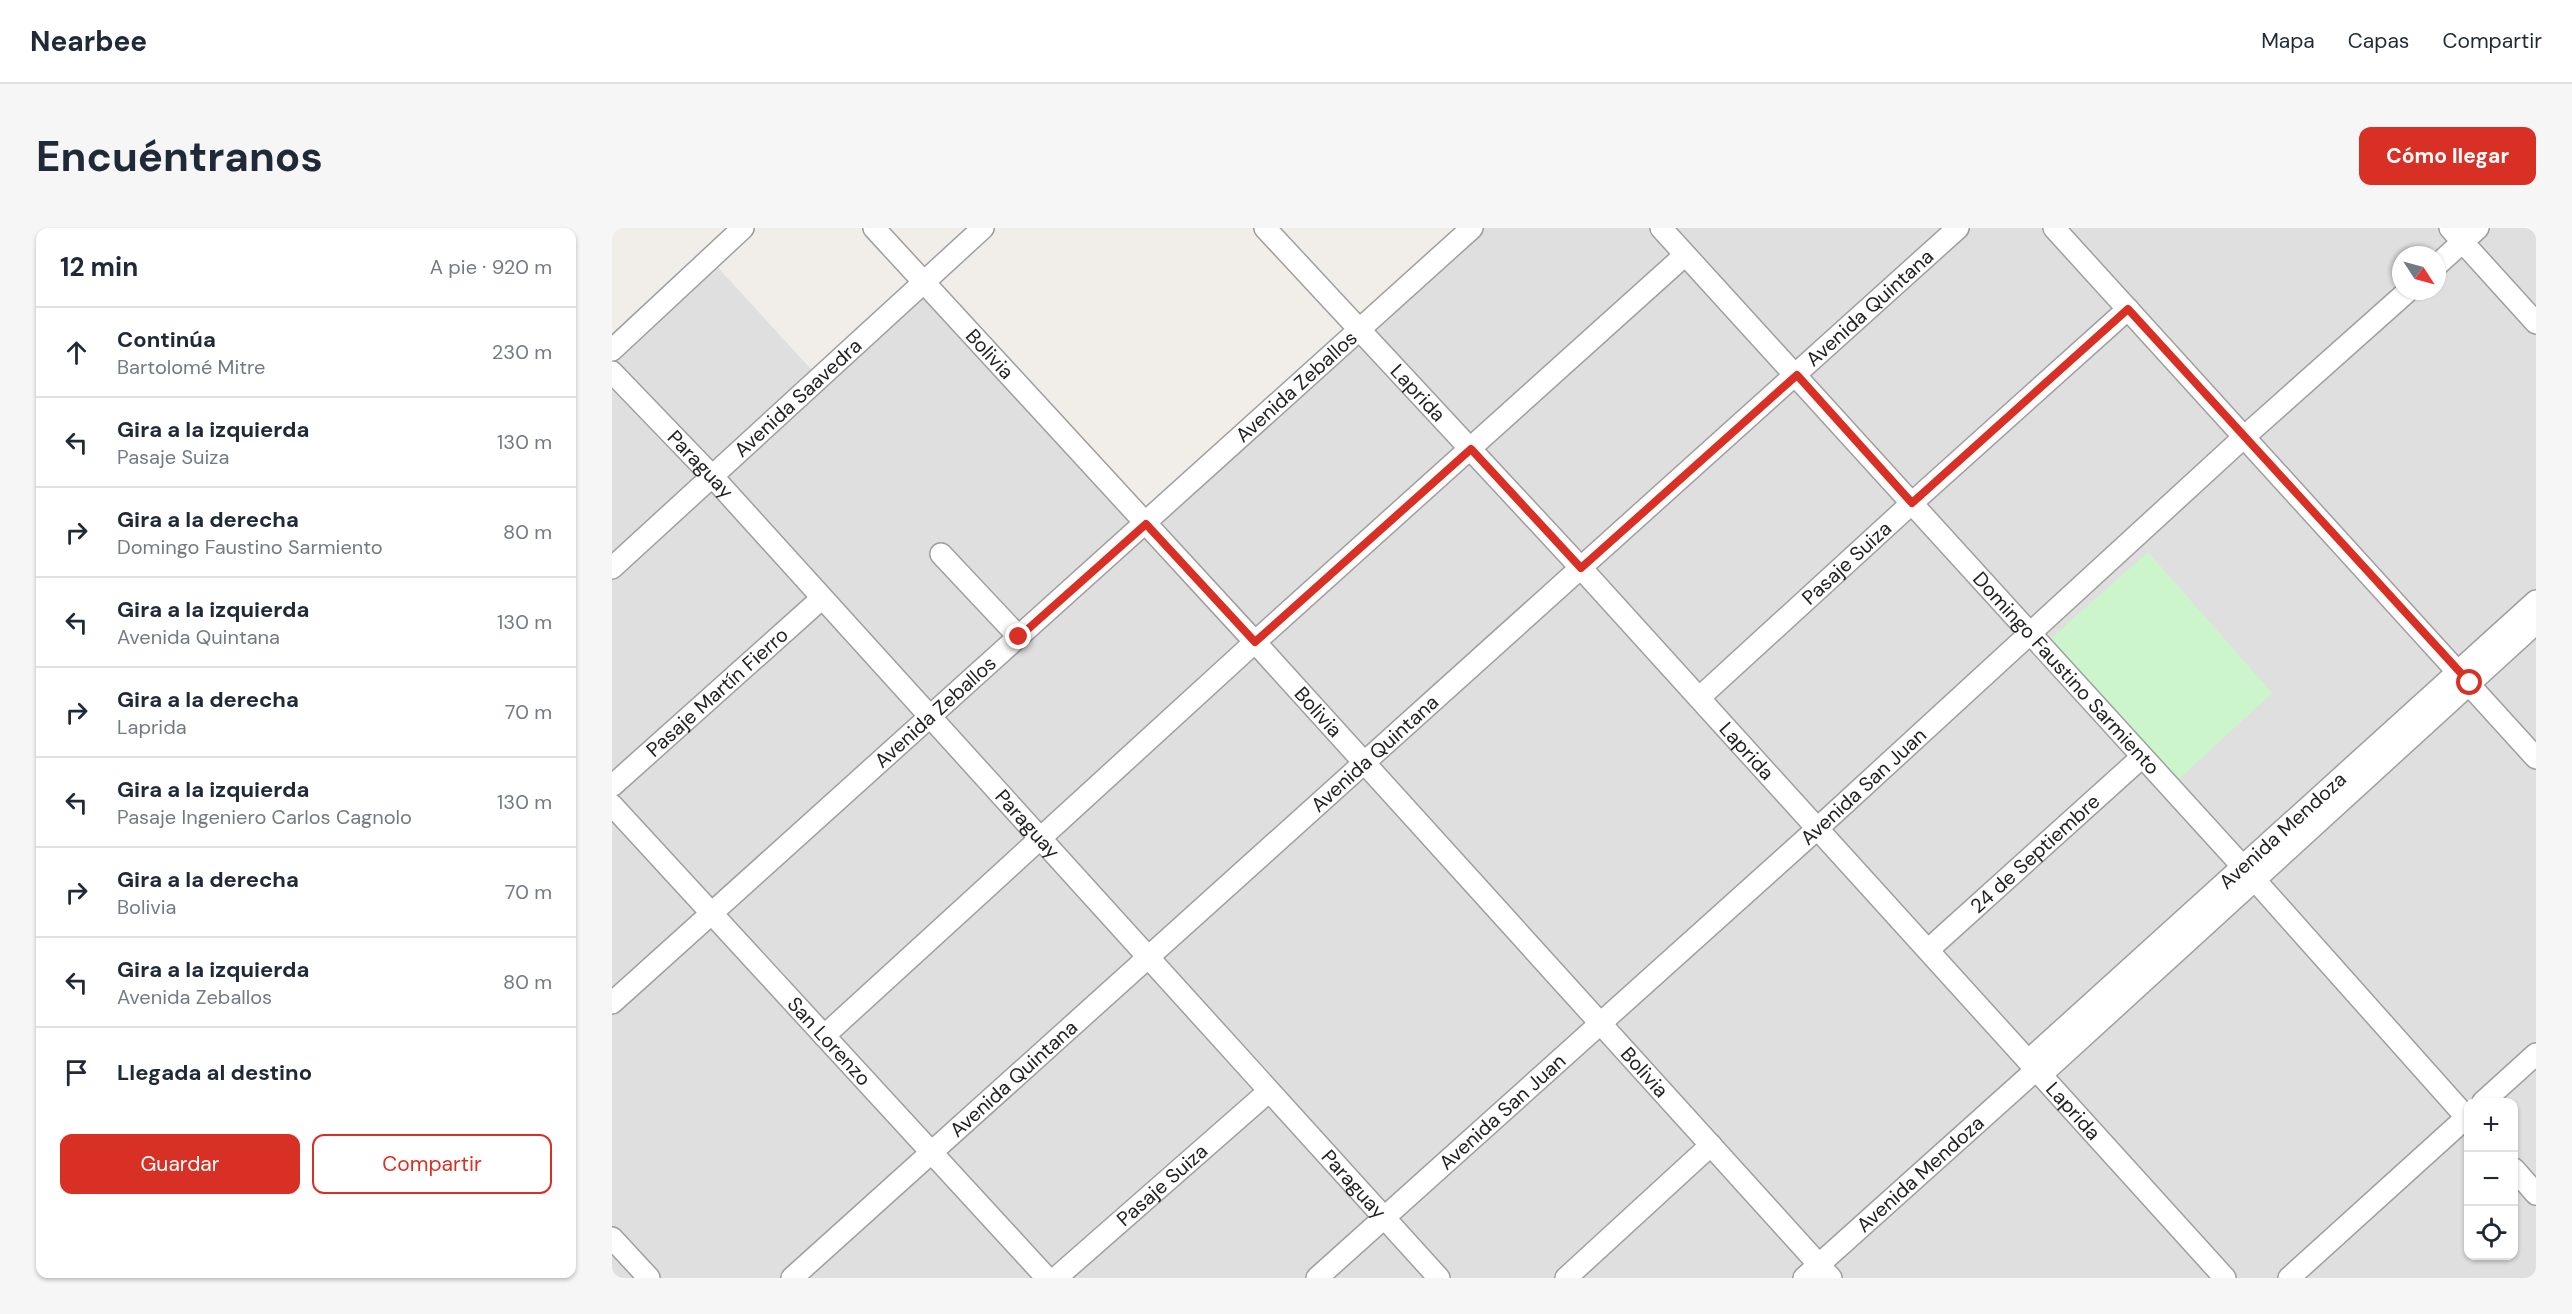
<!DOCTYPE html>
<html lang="es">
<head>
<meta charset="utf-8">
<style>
	:root { --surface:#fff; --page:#f6f6f7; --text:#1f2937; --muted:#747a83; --line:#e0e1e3; --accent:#d93025 }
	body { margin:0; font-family:"DM Sans",sans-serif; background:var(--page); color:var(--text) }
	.controls { position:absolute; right:18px; bottom:18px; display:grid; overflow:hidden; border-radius:12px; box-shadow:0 2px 4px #0004 }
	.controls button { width:54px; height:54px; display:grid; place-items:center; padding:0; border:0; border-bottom:2px solid var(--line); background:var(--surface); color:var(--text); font:30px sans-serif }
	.compass { position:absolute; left:1780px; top:18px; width:54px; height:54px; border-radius:50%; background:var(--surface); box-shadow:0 2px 4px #0004; rotate:126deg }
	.stop { position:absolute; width:18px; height:18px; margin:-14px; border:4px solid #d93025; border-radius:50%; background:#fff }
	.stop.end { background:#d93025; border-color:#fff; box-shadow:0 2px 6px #0008 }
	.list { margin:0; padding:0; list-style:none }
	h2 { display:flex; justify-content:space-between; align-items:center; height:78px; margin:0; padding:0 24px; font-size:26px }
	h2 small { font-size:20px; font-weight:400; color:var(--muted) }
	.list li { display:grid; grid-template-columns:39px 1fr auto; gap:18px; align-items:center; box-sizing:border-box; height:90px; padding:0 24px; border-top:2px solid var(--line) }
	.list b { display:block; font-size:22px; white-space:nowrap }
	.list p { margin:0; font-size:20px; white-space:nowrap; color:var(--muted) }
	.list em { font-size:20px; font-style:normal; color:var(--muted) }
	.actions { display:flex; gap:12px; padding:18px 24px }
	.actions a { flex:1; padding:14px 0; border:2px solid var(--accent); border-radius:12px; text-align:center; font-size:21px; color:var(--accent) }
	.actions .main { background:var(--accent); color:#fff }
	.icon { flex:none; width:33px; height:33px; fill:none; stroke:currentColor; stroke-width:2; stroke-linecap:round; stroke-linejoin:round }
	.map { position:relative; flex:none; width:1924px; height:1050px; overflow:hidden; border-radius:12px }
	header { display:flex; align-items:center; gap:36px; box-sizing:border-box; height:84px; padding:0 30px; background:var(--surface); border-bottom:2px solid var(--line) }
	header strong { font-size:28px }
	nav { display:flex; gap:33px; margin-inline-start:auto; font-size:21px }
	.intro { display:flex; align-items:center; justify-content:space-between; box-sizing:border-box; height:144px; padding:0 36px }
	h1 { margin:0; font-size:42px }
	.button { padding:15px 27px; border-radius:12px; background:var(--accent); color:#fff; font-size:21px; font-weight:700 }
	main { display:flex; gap:36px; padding:0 36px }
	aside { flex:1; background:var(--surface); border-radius:12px; box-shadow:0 2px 4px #0004 }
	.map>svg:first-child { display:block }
	.residential { fill:#dfdfdf; fill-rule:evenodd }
	.park { fill:#cdf5cc }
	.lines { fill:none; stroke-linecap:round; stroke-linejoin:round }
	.minor-casing { stroke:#9f9f9f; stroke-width:24 }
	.minor { stroke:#fff; stroke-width:21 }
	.route { stroke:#d93025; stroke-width:8 }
	.labels { text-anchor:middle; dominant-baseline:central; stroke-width:5; stroke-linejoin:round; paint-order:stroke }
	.street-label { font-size:20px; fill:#222; stroke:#fff }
</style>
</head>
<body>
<header>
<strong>Nearbee</strong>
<nav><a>Mapa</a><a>Capas</a><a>Compartir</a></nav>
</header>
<div class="intro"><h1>Encuéntranos</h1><a class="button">Cómo llegar</a></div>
<main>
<aside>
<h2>12 min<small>A pie · 920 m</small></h2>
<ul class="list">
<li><svg class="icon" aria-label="ahead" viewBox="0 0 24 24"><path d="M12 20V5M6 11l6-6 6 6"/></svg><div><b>Continúa</b><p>Bartolomé Mitre</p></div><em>230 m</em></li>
<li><svg class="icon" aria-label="left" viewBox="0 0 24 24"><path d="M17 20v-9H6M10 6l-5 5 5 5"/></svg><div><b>Gira a la izquierda</b><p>Pasaje Suiza</p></div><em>130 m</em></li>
<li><svg class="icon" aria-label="right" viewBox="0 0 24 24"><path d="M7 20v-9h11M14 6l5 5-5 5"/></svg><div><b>Gira a la derecha</b><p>Domingo Faustino Sarmiento</p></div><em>80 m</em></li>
<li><svg class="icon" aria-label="left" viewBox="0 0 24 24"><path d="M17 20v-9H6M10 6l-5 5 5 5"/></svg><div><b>Gira a la izquierda</b><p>Avenida Quintana</p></div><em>130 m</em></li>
<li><svg class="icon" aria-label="right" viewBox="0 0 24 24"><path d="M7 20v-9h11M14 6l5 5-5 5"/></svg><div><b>Gira a la derecha</b><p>Laprida</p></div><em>70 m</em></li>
<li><svg class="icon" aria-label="left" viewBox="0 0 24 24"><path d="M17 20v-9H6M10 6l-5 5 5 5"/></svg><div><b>Gira a la izquierda</b><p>Pasaje Ingeniero Carlos Cagnolo</p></div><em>130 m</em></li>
<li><svg class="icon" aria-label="right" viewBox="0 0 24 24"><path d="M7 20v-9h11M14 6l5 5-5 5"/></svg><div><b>Gira a la derecha</b><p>Bolivia</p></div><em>70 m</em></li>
<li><svg class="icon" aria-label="left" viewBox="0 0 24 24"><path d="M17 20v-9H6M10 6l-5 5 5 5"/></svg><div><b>Gira a la izquierda</b><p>Avenida Zeballos</p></div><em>80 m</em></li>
<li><svg class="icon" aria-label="arrive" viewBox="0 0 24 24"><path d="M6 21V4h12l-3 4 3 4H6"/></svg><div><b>Llegada al destino</b></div></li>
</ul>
<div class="actions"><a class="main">Guardar</a><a>Compartir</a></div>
</aside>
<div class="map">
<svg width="1924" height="1050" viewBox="0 0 1924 1050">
	<rect width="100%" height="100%" fill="#f1eee9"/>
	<!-- residential -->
	<path class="residential" d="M860 0H1924V1050H0V122L100 33 208 151 312 53 534 295ZM1789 27H1825V63H1789ZM1856 874H1902V1028H1856Z"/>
	<!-- park -->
	<path class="park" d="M1536 324 1660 465 1567 551 1436 413Z"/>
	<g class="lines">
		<!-- minor casing -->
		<g class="minor-casing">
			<g id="minor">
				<path id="s1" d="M262 0 643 414 1219 1050"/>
				<path id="s2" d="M653 0 969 340 1613 1050"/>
				<path id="s3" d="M1049 0 1642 651 1856 891"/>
				<path d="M1442 0 1924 530"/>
				<path d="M1838 0 1924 95"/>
				<path d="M1825 37 1866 0"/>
				<path d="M0 122 131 0"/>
				<path id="s4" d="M0 144 101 249 827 1050"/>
				<path d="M329 326 407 409"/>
				<path id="s5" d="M0 340 371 0"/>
				<path id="s6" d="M1087 470 1300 275 1516 81"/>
				<path id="s7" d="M0 558 209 371"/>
				<path id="s8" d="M0 577 435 1050"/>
				<path id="s9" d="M1316 722 1530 529"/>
				<path id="s10" d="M0 775 860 0"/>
				<path d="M212 808 643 414 1073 27"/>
				<path id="s11" d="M1417 832 1924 373"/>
				<path d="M1430 846 1924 395"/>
				<path d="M1871 874 1924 826"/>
				<path d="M1902 941 1924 966"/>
				<path d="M0 1010 37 1050"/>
				<path id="s12" d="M180 1050 1346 0"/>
				<path id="s13" d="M444 1050 656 864"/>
				<path id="s14" d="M705 1050 1206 600 1632 209 1796 63"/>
				<path d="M954 1050 1099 917"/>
				<path id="s15" d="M1192 1050 1425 841"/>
				<path d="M1677 1050 1856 888"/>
			</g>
		</g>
		<!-- minor -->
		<use href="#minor" class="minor"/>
	</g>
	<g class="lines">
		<!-- route -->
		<path class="route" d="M407 409 534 296 643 414 859 221 969 340 1185 147 1300 275 1516 81 1858 455"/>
	</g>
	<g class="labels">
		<!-- street labels -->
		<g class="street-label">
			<text stroke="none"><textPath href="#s12" startOffset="1450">Avenida Quintana</textPath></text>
			<text stroke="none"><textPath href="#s1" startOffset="171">Bolivia</textPath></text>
			<text stroke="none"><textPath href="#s10" startOffset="921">Avenida Zeballos</textPath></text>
			<text stroke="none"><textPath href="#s2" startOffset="225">Laprida</textPath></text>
			<text stroke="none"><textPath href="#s5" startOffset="252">Avenida Saavedra</textPath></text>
			<text stroke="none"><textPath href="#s4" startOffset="128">Paraguay</textPath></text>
			<text stroke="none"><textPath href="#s6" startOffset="200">Pasaje Suiza</textPath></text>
			<text stroke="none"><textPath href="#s3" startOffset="602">Domingo Faustino Sarmiento</textPath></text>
			<text stroke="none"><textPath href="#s7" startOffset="141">Pasaje Martín Fierro</textPath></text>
			<text stroke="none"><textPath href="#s10" startOffset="435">Avenida Zeballos</textPath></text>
			<text stroke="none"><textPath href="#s1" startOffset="657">Bolivia</textPath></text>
			<text stroke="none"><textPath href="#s2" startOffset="711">Laprida</textPath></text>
			<text stroke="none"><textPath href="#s12" startOffset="784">Avenida Quintana</textPath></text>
			<text stroke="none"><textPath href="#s14" startOffset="735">Avenida San Juan</textPath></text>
			<text stroke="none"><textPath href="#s4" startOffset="614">Paraguay</textPath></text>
			<text stroke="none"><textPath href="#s11" startOffset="342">Avenida Mendoza</textPath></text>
			<text stroke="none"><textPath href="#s9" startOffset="144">24 de Septiembre</textPath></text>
			<text stroke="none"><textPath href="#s8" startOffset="321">San Lorenzo</textPath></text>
			<text stroke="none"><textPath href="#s1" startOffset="1143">Bolivia</textPath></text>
			<text stroke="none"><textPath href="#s12" startOffset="298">Avenida Quintana</textPath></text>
			<text stroke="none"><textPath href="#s14" startOffset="249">Avenida San Juan</textPath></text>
			<text stroke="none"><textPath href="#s2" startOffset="1197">Laprida</textPath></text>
			<text stroke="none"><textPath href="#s15" startOffset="156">Avenida Mendoza</textPath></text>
			<text stroke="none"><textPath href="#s4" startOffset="1100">Paraguay</textPath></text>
			<text stroke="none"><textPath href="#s13" startOffset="141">Pasaje Suiza</textPath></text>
		</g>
	</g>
</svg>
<div class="controls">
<button>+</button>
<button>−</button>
<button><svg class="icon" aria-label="locate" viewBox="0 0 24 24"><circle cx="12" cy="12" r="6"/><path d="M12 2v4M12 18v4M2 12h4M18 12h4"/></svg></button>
</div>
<svg class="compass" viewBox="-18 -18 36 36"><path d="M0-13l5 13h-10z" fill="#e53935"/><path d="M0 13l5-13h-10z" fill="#747a83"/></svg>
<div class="stop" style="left:1858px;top:455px"></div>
<div class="stop end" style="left:407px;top:409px"></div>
</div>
</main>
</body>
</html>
